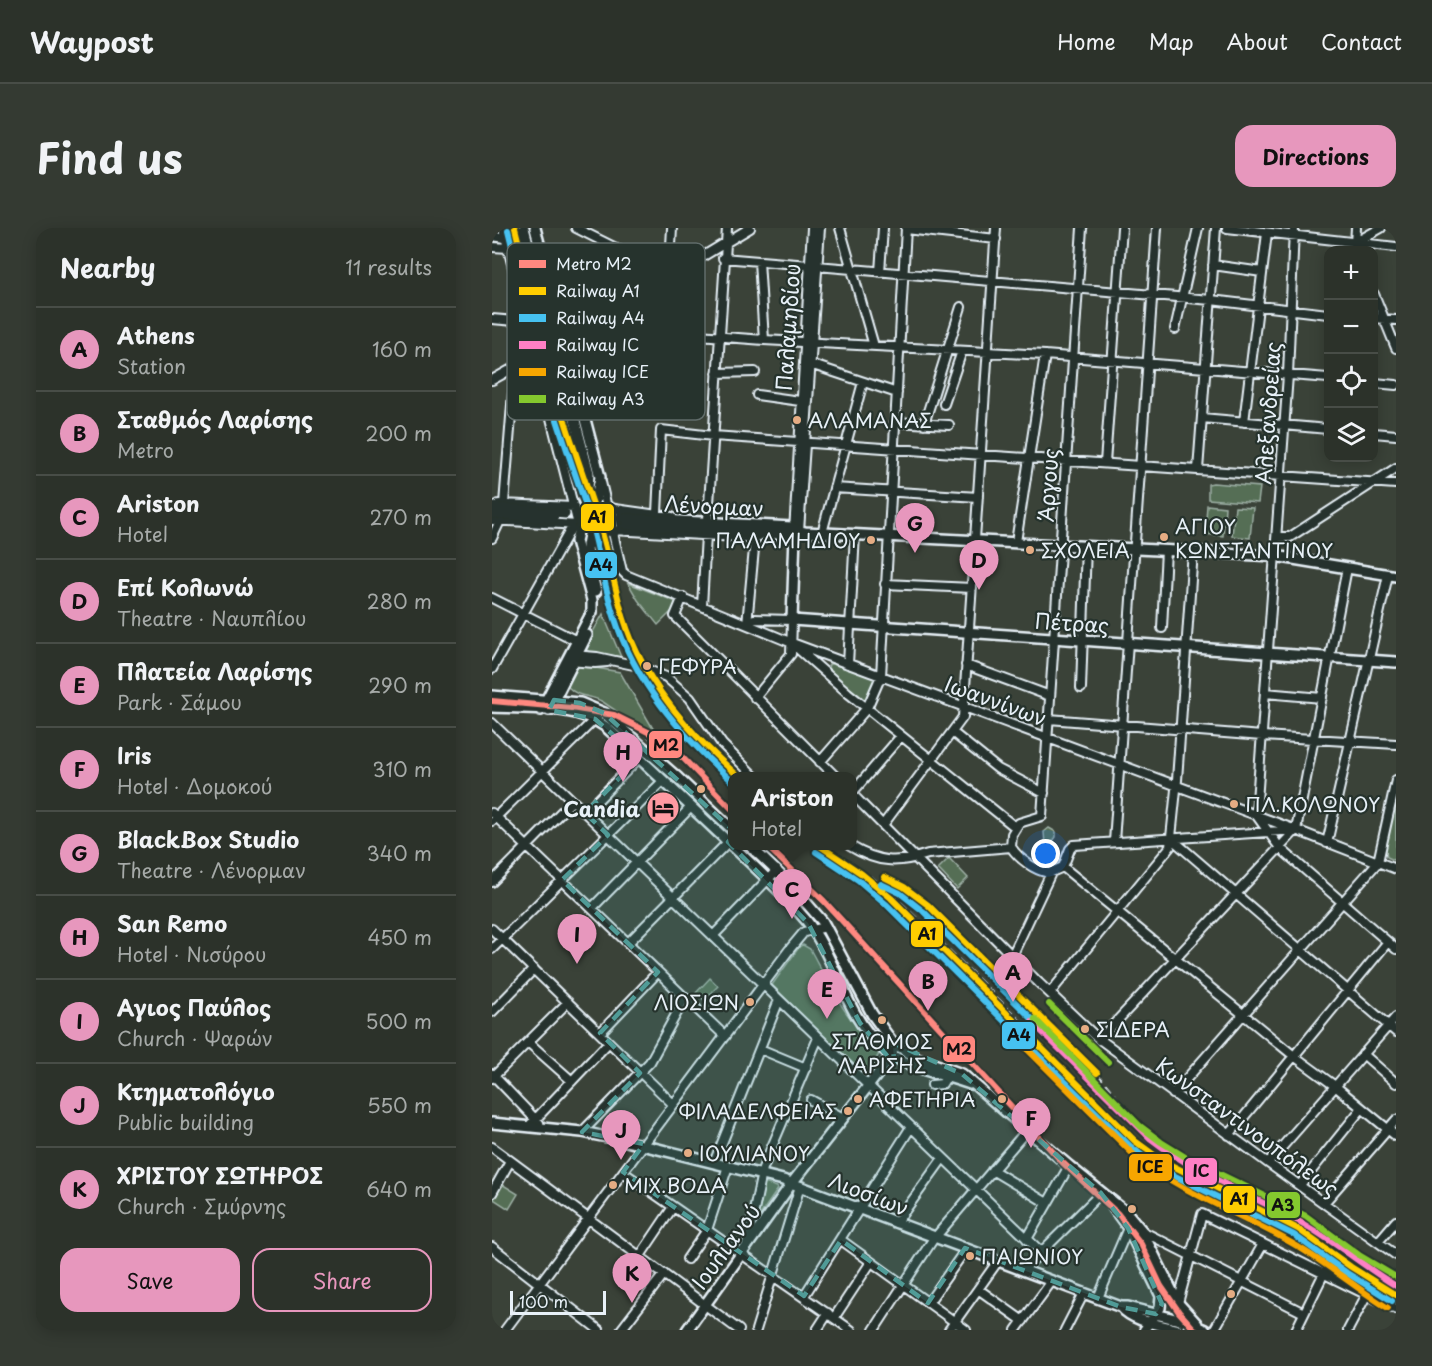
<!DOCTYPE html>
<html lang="en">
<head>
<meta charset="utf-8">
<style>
	:root { --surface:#2c322a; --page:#343a32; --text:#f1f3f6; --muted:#a6aaa8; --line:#484d47; --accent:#e797bd }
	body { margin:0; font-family:"Playpen Sans",sans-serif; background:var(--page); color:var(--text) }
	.controls { position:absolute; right:18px; top:18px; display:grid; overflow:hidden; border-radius:12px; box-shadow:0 3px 15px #0003 }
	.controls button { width:54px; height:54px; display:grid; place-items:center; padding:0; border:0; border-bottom:2px solid var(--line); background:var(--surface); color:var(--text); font:30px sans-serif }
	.scale { position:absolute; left:18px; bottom:15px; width:96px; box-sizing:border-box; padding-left:6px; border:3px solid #e8f1f8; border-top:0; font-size:16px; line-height:21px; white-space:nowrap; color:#e8f1f8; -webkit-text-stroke:4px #26332d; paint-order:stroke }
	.you { position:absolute; left:554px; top:626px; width:21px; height:21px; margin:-15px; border:4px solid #fff; border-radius:50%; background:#1a73e8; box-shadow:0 0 0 9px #1a73e833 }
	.badge { display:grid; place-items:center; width:39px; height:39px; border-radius:50%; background:var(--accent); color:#111; font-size:20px; font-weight:700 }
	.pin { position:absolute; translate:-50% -50px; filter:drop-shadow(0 2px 3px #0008) }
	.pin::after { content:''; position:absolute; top:32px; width:21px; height:18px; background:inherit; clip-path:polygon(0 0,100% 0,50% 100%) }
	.popup { position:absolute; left:236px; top:544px; width:129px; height:78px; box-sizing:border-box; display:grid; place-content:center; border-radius:12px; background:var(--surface); filter:drop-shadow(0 2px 4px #0005); font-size:20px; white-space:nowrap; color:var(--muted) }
	.popup b { font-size:22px; color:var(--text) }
	.popup::after { content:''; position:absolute; left:50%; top:100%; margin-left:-12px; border:12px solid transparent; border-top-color:var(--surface) }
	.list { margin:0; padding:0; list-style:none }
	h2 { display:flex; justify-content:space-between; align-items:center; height:78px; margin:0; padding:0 24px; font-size:26px }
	h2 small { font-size:20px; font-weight:400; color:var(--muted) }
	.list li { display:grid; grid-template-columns:39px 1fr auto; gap:18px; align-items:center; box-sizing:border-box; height:84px; padding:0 24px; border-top:2px solid var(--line) }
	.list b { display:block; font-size:22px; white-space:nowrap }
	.list p { margin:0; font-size:20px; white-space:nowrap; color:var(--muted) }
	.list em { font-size:20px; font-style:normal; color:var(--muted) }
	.actions { display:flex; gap:12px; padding:18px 24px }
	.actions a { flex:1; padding:14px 0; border:2px solid var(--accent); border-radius:18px; text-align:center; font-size:21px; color:var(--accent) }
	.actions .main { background:var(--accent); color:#111 }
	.icon { flex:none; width:33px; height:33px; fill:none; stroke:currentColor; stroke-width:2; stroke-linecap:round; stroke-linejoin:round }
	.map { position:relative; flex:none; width:904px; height:1102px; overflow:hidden; border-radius:18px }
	header { display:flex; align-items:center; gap:36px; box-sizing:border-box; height:84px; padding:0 30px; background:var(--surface); border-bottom:2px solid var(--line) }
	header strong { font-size:28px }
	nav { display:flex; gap:33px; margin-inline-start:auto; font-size:21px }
	.intro { display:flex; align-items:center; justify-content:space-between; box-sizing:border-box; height:144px; padding:0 36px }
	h1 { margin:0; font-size:42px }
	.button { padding:15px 27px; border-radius:18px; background:var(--accent); color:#111; font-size:21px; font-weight:700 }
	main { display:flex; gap:36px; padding:0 36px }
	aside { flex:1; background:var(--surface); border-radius:18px; box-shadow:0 3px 15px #0003 }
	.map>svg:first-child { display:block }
	.green { fill:#556e54; stroke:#9eb0a6; stroke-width:1.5 }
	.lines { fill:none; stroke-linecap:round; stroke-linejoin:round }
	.major-tunnel { stroke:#545c55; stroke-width:9; stroke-dasharray:9 4.5; stroke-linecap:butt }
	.minor-casing { stroke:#e8f1f8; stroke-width:12 }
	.major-casing { stroke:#e8f1f8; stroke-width:14 }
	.minor { stroke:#26332d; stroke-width:8 }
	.major { stroke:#26332d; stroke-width:9 }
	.rail { stroke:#e8f1f8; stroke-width:2; stroke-dasharray:9 4.5; stroke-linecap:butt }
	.rail-1-casing { stroke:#26332d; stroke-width:10 }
	.rail-2-casing { stroke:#26332d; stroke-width:10 }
	.rail-3-casing { stroke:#26332d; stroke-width:10 }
	.rail-4-casing { stroke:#26332d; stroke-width:10 }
	.rail-5-casing { stroke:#26332d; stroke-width:10 }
	.rail-1 { stroke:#ffcd00; stroke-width:6 }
	.rail-2 { stroke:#46c2f1; stroke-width:6 }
	.rail-3 { stroke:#ff80c5; stroke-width:6 }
	.rail-4 { stroke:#f7a600; stroke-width:6 }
	.rail-5 { stroke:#84c82e; stroke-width:6 }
	.metro-1-casing { stroke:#26332d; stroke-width:10 }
	.metro-1 { stroke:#ff8880; stroke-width:6 }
	.marked { fill:#509b97; fill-opacity:0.2; stroke:#509b97; stroke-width:4.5; stroke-dasharray:12 8; stroke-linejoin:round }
	.bus-dot { fill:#e5ac83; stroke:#26332d; stroke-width:2 }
	.labels { text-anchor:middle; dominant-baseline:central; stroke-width:4.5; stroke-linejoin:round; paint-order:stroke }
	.bus-label { font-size:20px; fill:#e8f1f8; stroke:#26332d; text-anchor:start }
	.street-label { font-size:21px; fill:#e8f1f8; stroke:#26332d }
	.poi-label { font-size:21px; font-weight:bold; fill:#e8f1f8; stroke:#26332d; text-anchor:end }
	.key { fill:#26332d; stroke:#606c6a; stroke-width:1.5 }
	.key-label { font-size:16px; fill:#e8f1f8 }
	.line-badge { stroke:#26332d; stroke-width:2 }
	.pale-badge-label { font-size:16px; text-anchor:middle; font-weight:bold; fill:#111 }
</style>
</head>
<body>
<header>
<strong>Waypost</strong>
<nav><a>Home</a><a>Map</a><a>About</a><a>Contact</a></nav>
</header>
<div class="intro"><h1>Find us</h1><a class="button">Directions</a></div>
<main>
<aside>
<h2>Nearby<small>11 results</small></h2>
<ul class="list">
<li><span class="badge">A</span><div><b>Athens</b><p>Station</p></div><em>160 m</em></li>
<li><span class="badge">B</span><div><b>Σταθμός Λαρίσης</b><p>Metro</p></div><em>200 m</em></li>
<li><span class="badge">C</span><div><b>Ariston</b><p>Hotel</p></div><em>270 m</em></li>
<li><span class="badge">D</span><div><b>Επί Κολωνώ</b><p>Theatre · Ναυπλίου</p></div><em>280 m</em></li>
<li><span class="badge">E</span><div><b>Πλατεία Λαρίσης</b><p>Park · Σάμου</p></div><em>290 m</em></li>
<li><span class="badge">F</span><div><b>Iris</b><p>Hotel · Δομοκού</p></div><em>310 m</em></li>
<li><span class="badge">G</span><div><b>BlackBox Studio</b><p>Theatre · Λένορμαν</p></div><em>340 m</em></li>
<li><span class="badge">H</span><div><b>San Remo</b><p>Hotel · Νισύρου</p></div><em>450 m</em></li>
<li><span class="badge">I</span><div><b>Αγιος Παύλος</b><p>Church · Ψαρών</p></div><em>500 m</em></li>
<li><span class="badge">J</span><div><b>Κτηματολόγιο</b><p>Public building</p></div><em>550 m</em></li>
<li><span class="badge">K</span><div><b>ΧΡΙΣΤΟΥ ΣΩΤΗΡΟΣ</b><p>Church · Σμύρνης</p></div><em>640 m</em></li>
</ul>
<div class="actions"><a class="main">Save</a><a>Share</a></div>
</aside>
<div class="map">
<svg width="904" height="1102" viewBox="0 0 904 1102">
	<rect width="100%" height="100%" fill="#3a4238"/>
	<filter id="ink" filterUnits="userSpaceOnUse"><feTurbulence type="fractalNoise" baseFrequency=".0167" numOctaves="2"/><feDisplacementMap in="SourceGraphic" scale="12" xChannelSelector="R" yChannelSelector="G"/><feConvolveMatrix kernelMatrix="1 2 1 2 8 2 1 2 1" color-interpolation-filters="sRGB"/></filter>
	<g filter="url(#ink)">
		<!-- green -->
		<path class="green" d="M179 157 202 159 201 172 178 170Z
			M721 255 768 259 766 275 716 271V256Z
			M715 277 733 279 731 308 713 306Z
			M743 279 761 280 758 310 740 308Z
			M136 355 182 373 184 375 181 382 166 397 146 372Z
			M111 386 129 429 93 423 92 420Z
			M337 436H341L385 451 374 475 335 443Z
			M86 437 128 444 170 516 164 517C148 501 130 486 111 474 98 466 88 471 76 459L79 448Z
			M904 568V633L895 629 893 618Z
			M557 600 564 604V609L558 617 561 621 560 626 552 629 547 623 553 616 552 604Z
			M457 630 476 650 465 661 446 641Z
			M311 717 318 721C338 758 354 794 387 821L388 825 381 835 384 838 377 849 364 841 280 757 308 718Z
			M218 750 226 758 212 772 204 765Z
			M8 955 26 966 17 981 0 970Z
			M272 955 285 959 286 961 268 987 266 986Z"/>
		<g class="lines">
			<!-- major-tunnel -->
			<path class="major-tunnel" d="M72 292 135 297"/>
			<!-- minor casing -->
			<g class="minor-casing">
				<path id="minor" d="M84 0 178 47
					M348 0 382 118
					M590 0 550 588 527 595 520 606 519 619C527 631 542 642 557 645L571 639 578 621 582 617 804 602
					M735 0 904 19
					M864 0 863 15 864 22
					M414 1 504 11
					M0 8 14 10
					M864 14 889 0
					M0 19 17 20
					M231 30 317 37
					M267 33 272 112
					M721 37 770 44
					M325 38 719 72 836 86
					M388 44 391 0
					M882 66 904 120
					M62 74C104 65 117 114 76 126
					M882 90 904 92
					M0 91 35 94
					M102 94 258 0
					M102 99 272 112 553 127 836 150
					M683 101 706 0
					M174 105 180 0
					M318 136 405 165
					M225 145 263 144
					M0 152 43 128
					M882 155 904 157
					M265 167 308 173
					M452 176 470 123
					M710 190 836 201
					M403 194 457 197
					M752 194 775 5
					M432 196 469 79
					M882 205 904 207
					M613 235 630 0
					M706 242 724 0
					M108 250 130 343 134 347 300 415 804 602 904 641
					M342 260 486 269
					M7 276 82 279
					M12 276 23 139
					M115 278 123 281 180 289
					M130 282C126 288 128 297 133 303
					M165 285 169 202 221 208 904 256
					M216 291 235 0
					M0 292 86 297 11 0
					M121 302 263 310 271 306
					M307 303 328 0
					M302 304 320 0
					M330 305 371 154
					M785 309H798L904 240
					M0 310 8 293
					M524 314 553 127
					M393 356 480 360
					M191 369 183 388 343 548
					M0 370 85 413
					M210 378 214 307
					M255 396 262 391 300 392 299 426 263 470
					M255 396 263 310
					M670 400 674 322
					M304 419 356 465 523 599
					M81 427 105 429 146 438 174 449 198 470 230 516 262 548
					M76 433 103 435 115 434
					M356 436 363 306
					M474 437 558 468
					M0 441 81 297
					M589 460 594 318
					M773 465 830 470
					M557 491 770 508 904 516
					M0 495 549 1024
					M460 504 506 541 552 565
					M328 534 375 480 389 448 414 0
					M360 565 409 508
					M360 566 547 755 602 807 776 935 904 1027
					M0 585 233 808
					M93 585 147 530
					M764 587 796 147 802 0
					M765 588 788 620 904 721
					M0 593 103 491
					M391 597 471 489 504 0
					M804 602 855 340
					M680 611 904 804
					M622 614 665 0
					M835 615 896 347
					M358 618C386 635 405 636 436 626L519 619
					M571 639 802 828 843 858 904 908
					M0 654 80 573
					M100 680 199 579
					M0 701 181 876
					M221 708 285 642
					M136 715 240 610
					M0 721 171 553
					M520 728 559 645
					M558 765 678 619 685 552 701 323
					M0 784 42 741
					M108 805 166 744
					M607 812 804 602
					M36 814 80 853
					M268 821 314 840
					M871 826 904 855
					M0 846 47 895
					M0 850 76 774
					M440 857 450 856 455 848
					M681 866 886 634 904 552
					M319 872 351 890
					M37 898 117 814
					M90 904 158 834 193 770
					M737 907 895 715
					M0 919 247 1102
					M222 935 287 772
					M776 935 904 789
					M500 942 555 975
					M131 944 359 1102
					M808 957 870 880
					M0 965 18 933
					M832 975 904 892
					M404 995 451 930
					M650 1003 812 1085
					M535 1011 577 938
					M349 1012 474 1102
					M886 1014 904 993
					M255 1016 271 940 326 810
					M0 1019 107 1102
					M148 1028 181 979
					M195 1031 215 1002 236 938
					M531 1042 609 965
					M486 1061 531 1093
					M312 1068 419 899
					M606 1070 636 1000
					M436 1075 474 1021
					M686 1075 710 986 904 1081
					M342 1090 379 1034
					M13 1102 297 722 312 704 334 699
					M129 1102 172 1046
					M264 1102 308 958
					M325 1102 336 1085
					M382 1102 440 1013 535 902
					M457 1102 506 1033
					M524 1102 560 1053
					M573 1102 592 1065
					M652 1102 658 1094
					M722 1102 771 1016
					M804 1102 832 1045
					M856 1102 875 1066"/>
			</g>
			<!-- major casing -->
			<g class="major-casing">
				<path id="major" d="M32 0 97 245 96 261 84 313 100 372V384L49 482
					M43 0 108 249 95 317 96 331 104 363
					M0 279 73 286
					M0 286 61 291
					M133 290 300 299 307 303 313 304 783 328 904 348
					M135 297 303 307 306 305
					M303 307 300 392 904 434
					M97 312 104 303 109 300 122 305
					M0 468 88 475 112 485 186 550 240 601
					M0 479C36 481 84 476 114 499 154 536 194 574 233 611 261 637 289 663 314 692 345 731 352 786 390 820 414 840 450 846 478 856
					M57 482 95 407
					M258 618 297 655 331 694 380 786 401 815 425 830 470 846 577 938 635 985 650 1003 686 1075 705 1096
					M0 895 90 904 134 913 291 952 629 1079H636L695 1094 713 1102
					M620 978 636 1000 669 1068 668 1080 658 1094
					M629 1079C641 1094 669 1097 688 1102
					M195 1102 300 955 395 834 401 822"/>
			</g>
			<!-- minor -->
			<use href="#minor" class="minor"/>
			<!-- major -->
			<use href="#major" class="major"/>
			<!-- rail -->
			<path class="rail" d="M333 618 380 649 402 667 535 799
				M399 655 438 685 544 790
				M605 845 638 885"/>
			<!-- rail-1 casing -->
			<g class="rail-1-casing">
				<path id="rail-1" d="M23 0C37 56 49 112 65 167 78 212 95 256 109 301 123 348 126 390 150 434 174 479 209 515 246 548
					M328 618 370 646 399 670 643 913 669 932 806 1001 859 1039 904 1067
					M392 649 412 659 436 677 605 845"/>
			</g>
			<!-- rail-2 casing -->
			<g class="rail-2-casing">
				<path id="rail-2" d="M16 2C30 58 42 114 58 170 70 209 84 248 97 287 107 320 111 355 122 388 143 455 189 507 240 553
					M324 624 366 652 394 676 639 919 665 939 802 1007 855 1045 900 1073
					M389 656 408 665 431 683 600 850"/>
			</g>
			<!-- rail-3 casing -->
			<g class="rail-3-casing">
				<path id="rail-3" d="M540 794 659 911C705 947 758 966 808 994 842 1013 871 1038 904 1058"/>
			</g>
			<!-- rail-4 casing -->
			<g class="rail-4-casing">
				<path id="rail-4" d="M524 810 643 928C690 965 745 984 796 1013 831 1032 862 1059 896 1080"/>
			</g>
			<!-- rail-5 casing -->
			<g class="rail-5-casing">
				<path id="rail-5" d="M557 776 616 834
					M543 791 648 898 669 914 695 930 814 988 867 1027 904 1049"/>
			</g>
			<!-- rail-1 -->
			<use href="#rail-1" class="rail-1"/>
			<!-- rail-2 -->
			<use href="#rail-2" class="rail-2"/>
			<!-- rail-3 -->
			<use href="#rail-3" class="rail-3"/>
			<!-- rail-4 -->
			<use href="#rail-4" class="rail-4"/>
			<!-- rail-5 -->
			<use href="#rail-5" class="rail-5"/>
			<!-- metro-1 casing -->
			<g class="metro-1-casing">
				<path id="metro-1" d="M0 473 79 480 122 487 158 505 191 530 240 581
					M275 618 332 673 571 935 626 986 649 1016 669 1058 687 1084 703 1102"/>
			</g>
			<!-- metro-1 -->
			<use href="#metro-1" class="metro-1"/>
		</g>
	</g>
	<!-- marked area -->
	<path class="marked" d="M62 472 88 475 112 485 244 605 236 614 316 695 368 795 402 836 401 815 470 846 609 965 636 1000 670 1076 664 1086 629 1079 473 1020 436 1075 349 1012 312 1068 131 944 152 916 90 904 148 845 108 805 166 744 70 652 116 607 93 585 147 530 103 491 57 482Z"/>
	<!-- icons -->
	<defs>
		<g id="hotel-disc" transform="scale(1.725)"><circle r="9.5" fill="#ff9aa2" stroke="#26332d"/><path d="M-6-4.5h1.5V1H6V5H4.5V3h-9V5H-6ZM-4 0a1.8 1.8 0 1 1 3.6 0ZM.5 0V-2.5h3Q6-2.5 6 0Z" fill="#111"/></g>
	</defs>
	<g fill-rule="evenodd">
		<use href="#hotel-disc" x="171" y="580"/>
	</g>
	<!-- markers -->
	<g class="bus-dot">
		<circle cx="305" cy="192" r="5"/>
		<circle cx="672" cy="309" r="5"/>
		<circle cx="379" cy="312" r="5"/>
		<circle cx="538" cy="322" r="5"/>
		<circle cx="155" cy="438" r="5"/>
		<circle cx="209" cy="561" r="5"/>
		<circle cx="742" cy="576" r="5"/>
		<circle cx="258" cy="774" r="5"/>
		<circle cx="390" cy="792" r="5"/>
		<circle cx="593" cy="801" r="5"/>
		<circle cx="366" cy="871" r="5"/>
		<circle cx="510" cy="871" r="5"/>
		<circle cx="356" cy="883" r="5"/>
		<circle cx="196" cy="925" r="5"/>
		<circle cx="121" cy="957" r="5"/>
		<circle cx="640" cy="981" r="5"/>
		<circle cx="478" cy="1028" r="5"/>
		<circle cx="739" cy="1066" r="5"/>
	</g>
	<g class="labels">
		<!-- bus labels -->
		<g class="bus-label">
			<text x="316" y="192">ΑΛΑΜΑΝΑΣ</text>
			<text x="683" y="298">ΑΓΙΟΥ<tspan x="683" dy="24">ΚΩΝΣΤΑΝΤΙΝΟΥ</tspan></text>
			<text x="368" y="312" text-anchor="end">ΠΑΛΑΜΗΔΙΟΥ</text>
			<text x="549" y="322">ΣΧΟΛΕΙΑ</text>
			<text x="166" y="438">ΓΕΦΥΡΑ</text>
			<text x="753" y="576">ΠΛ.ΚΟΛΩΝΟΥ</text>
			<text x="247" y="774" text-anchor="end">ΛΙΟΣΙΩΝ</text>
			<text x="604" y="801">ΣΙΔΕΡΑ</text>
			<text x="390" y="813" text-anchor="middle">ΣΤΑΘΜΟΣ<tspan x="390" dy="24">ΛΑΡΙΣΗΣ</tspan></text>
			<text x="377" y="871">ΑΦΕΤΗΡΙΑ</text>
			<text x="345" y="883" text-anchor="end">ΦΙΛΑΔΕΛΦΕΙΑΣ</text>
			<text x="207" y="925">ΙΟΥΛΙΑΝΟΥ</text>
			<text x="132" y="957">ΜΙΧ.ΒΟΔΑ</text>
			<text x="489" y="1028">ΠΑΙΩΝΙΟΥ</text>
		</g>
		<!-- street labels -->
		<g class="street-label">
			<text transform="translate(295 99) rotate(-86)">Παλαμηδίου</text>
			<text transform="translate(775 185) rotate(-86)">Αλεξανδρείας</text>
			<text transform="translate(555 257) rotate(-86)">Άργους</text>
			<text transform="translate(222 277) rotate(3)">Λένορμαν</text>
			<text transform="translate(580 394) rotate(4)">Πέτρας</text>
			<text transform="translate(504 472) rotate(20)">Ιωαννίνων</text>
			<text transform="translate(756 898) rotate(36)">Κωνσταντινουπόλεως</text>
			<text transform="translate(377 965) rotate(21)">Λιοσίων</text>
			<text transform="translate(233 1018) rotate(-54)">Ιουλιανού</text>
		</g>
		<!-- poi labels -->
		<g class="poi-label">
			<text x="148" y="580">Candia</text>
		</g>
	</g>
	<!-- legend -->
	<rect x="15" y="15" width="198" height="177" rx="9" class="key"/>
	<rect x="27" y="32" width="27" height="8" fill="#ff8880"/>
	<rect x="27" y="59" width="27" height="8" fill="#ffcd00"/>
	<rect x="27" y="86" width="27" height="8" fill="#46c2f1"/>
	<rect x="27" y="113" width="27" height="8" fill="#ff80c5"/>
	<rect x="27" y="140" width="27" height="8" fill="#f7a600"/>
	<rect x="27" y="167" width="27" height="8" fill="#84c82e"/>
	<g class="key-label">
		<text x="64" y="42">Metro Μ2</text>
		<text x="64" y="69">Railway A1</text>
		<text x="64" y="96">Railway A4</text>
		<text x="64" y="123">Railway IC</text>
		<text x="64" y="150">Railway ICE</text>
		<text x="64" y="177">Railway A3</text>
	</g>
	<g class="line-badge">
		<rect x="88" y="275" width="35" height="29" rx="6" fill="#ffcd00"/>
		<rect x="92" y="323" width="34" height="28" rx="6" fill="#46c2f1"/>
		<rect x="156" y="502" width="35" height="29" rx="6" fill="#ff8880"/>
		<rect x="418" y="692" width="34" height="28" rx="6" fill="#ffcd00"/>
		<rect x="509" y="793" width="35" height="29" rx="6" fill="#46c2f1"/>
		<rect x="450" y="807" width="34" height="28" rx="6" fill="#ff8880"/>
		<rect x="636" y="925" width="45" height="29" rx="6" fill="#f7a600"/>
		<rect x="692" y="929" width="34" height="29" rx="6" fill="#ff80c5"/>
		<rect x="730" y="957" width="34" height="29" rx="6" fill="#ffcd00"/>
		<rect x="774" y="963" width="35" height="28" rx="6" fill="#84c82e"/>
	</g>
	<g class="pale-badge-label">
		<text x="105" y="295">A1</text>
		<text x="109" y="343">A4</text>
		<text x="174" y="523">Μ2</text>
		<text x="435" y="712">A1</text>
		<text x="527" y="813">A4</text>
		<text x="467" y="827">Μ2</text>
		<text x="658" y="945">ICE</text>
		<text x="709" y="949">IC</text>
		<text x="747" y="977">A1</text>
		<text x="791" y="983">A3</text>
	</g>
</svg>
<div class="controls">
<button>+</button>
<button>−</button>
<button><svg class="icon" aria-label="locate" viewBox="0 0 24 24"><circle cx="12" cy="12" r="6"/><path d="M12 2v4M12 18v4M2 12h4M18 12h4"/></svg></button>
<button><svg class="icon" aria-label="layers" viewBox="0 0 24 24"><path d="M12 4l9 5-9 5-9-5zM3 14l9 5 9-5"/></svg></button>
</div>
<div class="scale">100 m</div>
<div class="you"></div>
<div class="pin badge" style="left:521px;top:774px">A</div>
<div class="pin badge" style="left:436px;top:783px">B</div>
<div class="pin badge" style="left:300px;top:691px">C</div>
<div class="popup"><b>Ariston</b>Hotel</div>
<div class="pin badge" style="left:487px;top:362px">D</div>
<div class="pin badge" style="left:335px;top:791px">E</div>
<div class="pin badge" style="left:539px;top:920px">F</div>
<div class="pin badge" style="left:423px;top:325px">G</div>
<div class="pin badge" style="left:131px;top:554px">H</div>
<div class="pin badge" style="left:85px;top:736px">I</div>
<div class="pin badge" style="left:129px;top:932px">J</div>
<div class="pin badge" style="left:140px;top:1075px">K</div>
</div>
</main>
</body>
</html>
